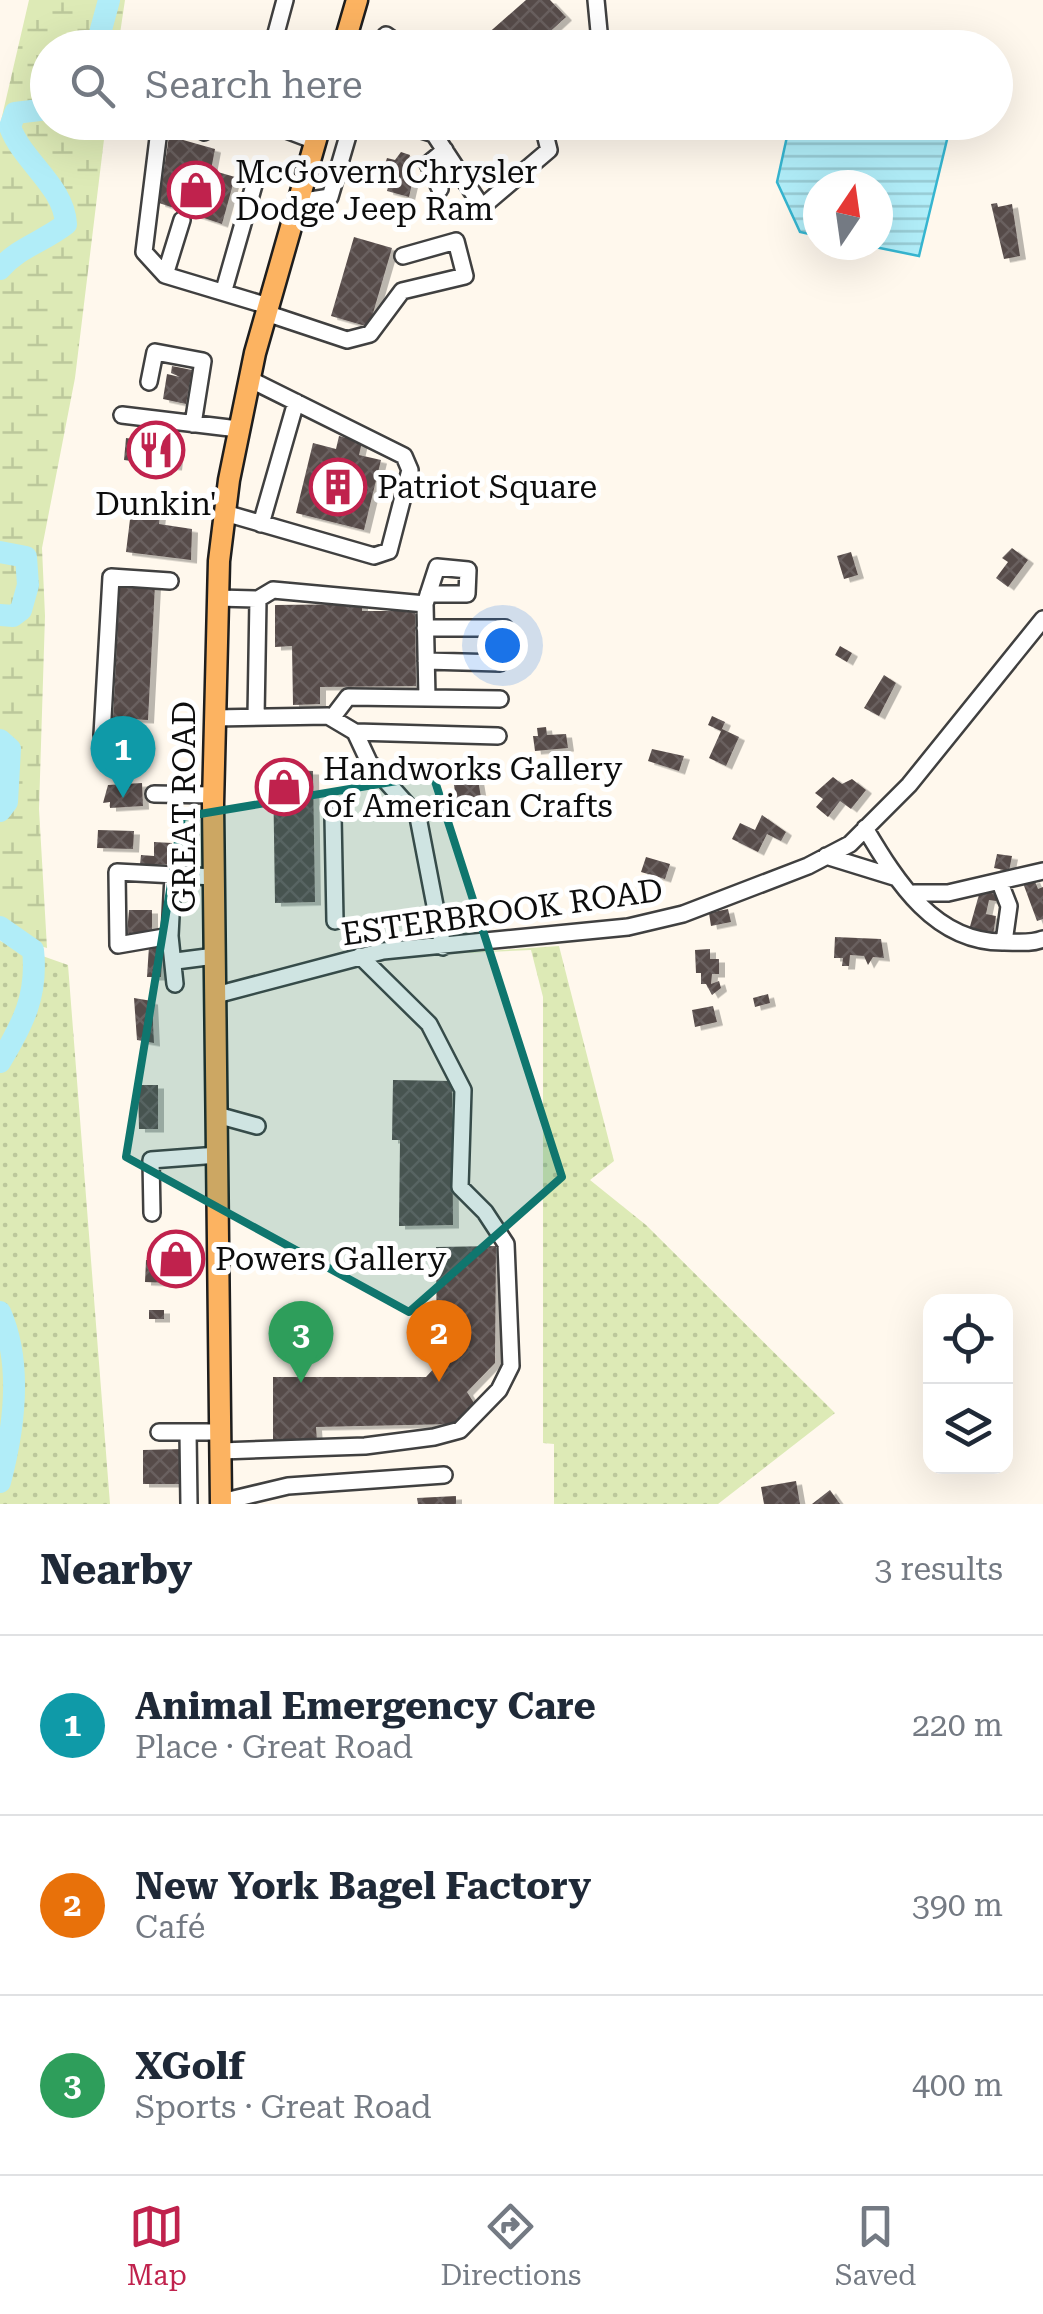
<!DOCTYPE html>
<html lang="en">
<head>
<meta charset="utf-8">
<style>
	:root { --surface:#fff; --page:#f2f2f3; --text:#1f2937; --muted:#747a83; --line:#e0e1e3; --accent:#c0224d }
	body { margin:0; font-family:"Roboto Serif",serif; background:var(--page); color:var(--text) }
	.controls { position:absolute; right:30px; bottom:30px; display:grid; overflow:hidden; border-radius:20px; box-shadow:0 10px 40px #0002 }
	.controls button { width:90px; height:90px; display:grid; place-items:center; padding:0; border:0; border-bottom:2px solid var(--line); background:var(--surface); color:var(--text); font:50px sans-serif }
	.compass { position:absolute; left:803px; top:170px; width:90px; height:90px; border-radius:50%; background:var(--surface); box-shadow:0 10px 40px #0002; rotate:13deg }
	.you { position:absolute; left:502px; top:645px; width:35px; height:35px; margin:-25px; border:8px solid #fff; border-radius:50%; background:#1a73e8; box-shadow:0 0 0 15px #1a73e833 }
	.badge { display:grid; place-items:center; width:65px; height:65px; border-radius:50%; background:var(--accent); color:#fff; font-size:32px; font-weight:700 }
	.pin { position:absolute; translate:-50% -82px; filter:drop-shadow(0 2px 5px #0008) }
	.pin::after { content:''; position:absolute; top:52px; width:35px; height:30px; background:inherit; clip-path:polygon(0 0,100% 0,50% 100%) }
	.list { margin:0; padding:0; list-style:none }
	h2 { display:flex; justify-content:space-between; align-items:center; height:130px; margin:0; padding:0 40px; font-size:42px }
	h2 small { font-size:32px; font-weight:400; color:var(--muted) }
	.list li { display:grid; grid-template-columns:65px 1fr auto; gap:30px; align-items:center; box-sizing:border-box; height:180px; padding:0 40px; border-top:2px solid var(--line) }
	.list b { display:block; font-size:38px; white-space:nowrap }
	.list p { margin:0; font-size:32px; white-space:nowrap; color:var(--muted) }
	.list em { font-size:32px; font-style:normal; color:var(--muted) }
	.icon { flex:none; width:55px; height:55px; fill:none; stroke:currentColor; stroke-width:2; stroke-linecap:round; stroke-linejoin:round }
	.map { position:relative; flex:none; width:1043px; height:1504px; overflow:hidden }
	.search { position:absolute; background:var(--surface); box-shadow:0 10px 40px #0002; left:30px; right:30px; top:30px; height:110px; display:flex; align-items:center; gap:25px; box-sizing:border-box; padding:0 35px; border-radius:55px; color:var(--muted); font-size:38px }
	.sheet { height:670px; background:var(--surface) }
	nav { display:flex; justify-content:space-around; align-items:center; box-sizing:border-box; height:140px; border-top:2px solid var(--line); background:var(--surface); font-size:28px; color:var(--muted) }
	nav a { display:grid; justify-items:center; gap:5px }
	nav .on { color:var(--accent) }
	.map>svg:first-child { display:block }
	.wetland { fill:url(#wetland-marsh) }
	.park { fill:url(#park-dots) }
	.water { fill:url(#water-rules); stroke:#36b5d0; stroke-width:2.5 }
	.lines { fill:none; stroke-linecap:round; stroke-linejoin:round }
	.river { stroke:#b1edf8; stroke-width:22 }
	.building { fill:url(#building-cross-hatch); filter:url(#shadow) }
	.minor-casing { stroke:#404040; stroke-width:20 }
	.major-casing { stroke:#1e1e1e; stroke-width:25 }
	.minor { stroke:#fff; stroke-width:15 }
	.major { stroke:#fcb361; stroke-width:20 }
	.marked { fill:#0f766e; fill-opacity:0.2; stroke:#0f766e; stroke-width:8; stroke-linejoin:round }
	.labels { text-anchor:middle; dominant-baseline:central; stroke-width:10; stroke-linejoin:round; paint-order:stroke }
	.poi-label { font-size:32px; fill:#0d0d0d; stroke:#fff; text-anchor:start }
	.street-label { font-size:32px; fill:#0d0d0d; stroke:#fff }
</style>
</head>
<body>
<div class="map">
<svg width="1043" height="1504" viewBox="0 0 1043 1504">
	<defs>
		<pattern id="wetland-marsh" width="20" height="14" patternUnits="userSpaceOnUse" patternTransform="scale(2.5)"><rect width="20" height="14" fill="#ddeab6"/><path d="M1 5h8M5 5V1M11 12h8M15 12V8" fill="none" stroke="#bcc89b"/></pattern>
		<pattern id="park-dots" width="8" height="8" patternUnits="userSpaceOnUse" patternTransform="scale(2.5)"><rect width="8" height="8" fill="#ddeab6"/><path d="M2 2h.1M6 6h.1" fill="none" stroke="#bcc89b" stroke-width="1.8" stroke-linecap="round"/></pattern>
		<pattern id="water-rules" width="6" height="5" patternUnits="userSpaceOnUse" patternTransform="scale(2.5)"><rect width="6" height="5" fill="#b1edf8"/><path d="M0 2.5h6" fill="none" stroke="#97cad3"/></pattern>
		<pattern id="building-cross-hatch" width="8" height="8" patternUnits="userSpaceOnUse" patternTransform="scale(2.5)"><rect width="8" height="8" fill="#564b49"/><path d="M0 0l8 8M0 8l8-8" fill="none" stroke="#69605f"/></pattern>
		<filter id="shadow"><feDropShadow dx="6" dy="3.5" stdDeviation="0" flood-color="#0004"/></filter>
	</defs>
	<rect width="100%" height="100%" fill="#fff8ed"/>
	<!-- wetland -->
	<path class="wetland" d="M29 0H125L118 47 48 48V122L106 123 75 378 42 548 45 616 39 809 47 948 0 934V125Z"/>
	<!-- park -->
	<path class="park" d="M0 941 68 965 110 1504H0Z
		M559 946 614 1161 590 1180 646 1225 835 1413 718 1504H554V1444L543 1443V997L531 950 444 954Z"/>
	<!-- water -->
	<path class="water" d="M790 123H951L919 256 865 245H878V185H818V236L800 232 777 182Z"/>
	<g class="lines">
		<!-- river -->
		<path class="river" d="M96 48 109 0
			M0 269C19 247 43 242 66 224 64 186 23 162 10 127L15 113 48 109
			M0 552 26 557 28 585 21 610 13 616 0 615
			M0 740 10 749 7 802 0 811
			M0 927 33 950C38 995 23 1024 0 1062
			M0 1312C23 1364 14 1429 0 1482"/>
	</g>
	<!-- building -->
	<path class="building" d="M526 0H550L566 17 532 48H481L477 43Z
		M169 136 215 149 211 170 235 177 222 224 159 203Z
		M401 152 410 155 405 174 412 184 409 197 387 191 391 176 382 174 387 158 395 160Z
		M997 203 998 207 1012 204 1020 256 1004 259 991 204Z
		M354 237 392 248 369 327 331 316Z
		M172 366 192 370 186 404 163 399 167 374 180 377 171 373Z
		M339 436 362 442 359 455 381 460 364 530 296 513 313 443 336 449Z
		M161 437 171 438 170 443 179 441 176 467 124 460 126 438 160 443Z
		M132 503 161 506 159 524 192 529 191 560 126 552Z
		M1012 548 1028 560 1008 587 996 578 1008 562 1002 558Z
		M851 552 858 575 844 579 837 556Z
		M120 583 155 585 148 720 113 718Z
		M362 604V611H415L416 686 320 687V704L293 705 292 646 275 647V605Z
		M840 646 852 653 847 662 835 655Z
		M884 675 896 683 879 716 864 708Z
		M712 716 725 722 721 731 708 725Z
		M546 727 547 735 566 734 568 748 535 751 533 736H538L537 728Z
		M722 729 739 737 726 766 709 758Z
		M652 749 684 756 679 771 648 761Z
		M273 769 313 771 315 902 275 903Z
		M477 774 483 809 487 808 488 815 472 817 471 811 458 813 453 778Z
		M833 777 842 784 852 779 866 790 851 809 840 801 828 817 816 807 823 799 815 793Z
		M142 783 143 806 110 808V802L103 803 108 785Z
		M762 815 786 832 781 841 767 834 758 852 732 839 740 823 755 830Z
		M98 830 134 831 133 849 97 848Z
		M154 842 172 843 171 864 140 865 141 855 154 856Z
		M997 854 1012 856 1009 871 994 868Z
		M646 857 670 864 665 879 641 872Z
		M1034 879 1038 889 1043 887V919L1037 921 1023 883Z
		M980 891 998 894 996 901 989 900 986 914 996 916 993 935 969 930Z
		M728 909 731 922 711 926 709 913Z
		M129 910H152V933H127Z
		M835 937 881 939 884 958 873 957 868 965 864 956 850 955 849 966H842L843 958H834Z
		M149 946 163 947 161 977H147Z
		M710 949V959H719V974H712L711 984 719 981 721 988 712 995 706 984H701V973H696L695 950Z
		M768 994 770 1003 755 1007 753 998Z
		M134 998 152 1001 154 1043 137 1040Z
		M713 1006 717 1022 695 1027 692 1010Z
		M393 1080 452 1081 453 1225 399 1226 400 1140H392Z
		M138 1085H158V1129H139Z
		M169 1235 190 1236V1261H182V1266L170 1261 169 1283 145 1282 146 1260H162L159 1250 162 1243H169Z
		M496 1246 495 1363 467 1392 474 1403 453 1424 316 1427 317 1441 273 1442V1377H426L437 1365 436 1247Z
		M149 1310H164V1319H149Z
		M183 1449V1484H143V1450Z
		M796 1481 800 1504H764L761 1487Z
		M830 1490 840 1504H812Z
		M456 1496V1504H418L417 1498Z"/>
	<g class="lines">
		<!-- minor casing -->
		<g class="minor-casing">
			<path id="minor" d="M184 48 185 44
				M272 48 285 0
				M382 48 386 35 405 48
				M596 48 600 42 596 0
				M160 122 144 252 165 275
				M265 122 315 141
				M396 122 434 134 437 122
				M482 122 487 126
				M204 132 206 122
				M434 134 482 207 549 150 542 122
				M440 189 428 164 445 150
				M298 202 330 197 352 122
				M182 220 165 275 268 306
				M224 290 256 178
				M266 313 347 340 370 334 402 291 465 276 456 241 403 256
				M149 382 155 352 203 361 193 424
				M122 415 238 429
				M225 513 374 556 389 551 410 470 404 456 249 379
				M261 524 296 402
				M217 598 258 599 256 717
				M258 599 273 590 425 604 427 698 348 697 332 718
				M425 604 437 567 468 570 467 594H428
				M425 628H505
				M426 661 500 663
				M427 698 500 699
				M214 718 328 716 355 732 369 762 418 817 443 947
				M355 732 498 736
				M102 735 111 577 170 581
				M154 794 213 795
				M333 816 335 921
				M865 828C897 882 935 943 1004 942 1017 942 1031 944 1043 939
				M826 856 894 877
				M173 876 170 936 175 984
				M1000 883 1009 906 1004 942
				M914 893H948L1043 871
				M170 936 118 945 117 872 214 877
				M176 961 215 956
				M216 995 383 951 628 927 683 914 808 866 850 844 909 785 1043 619
				M217 1115 257 1126
				M152 1213 151 1160 218 1155
				M159 1432H221
				M188 1432 189 1504
				M221 1451 365 1446 434 1437 460 1430 499 1390 511 1366 506 1244 485 1212 460 1187 463 1090 429 1024 360 956
				M221 1502 288 1486 444 1475"/>
		</g>
		<!-- major casing -->
		<g class="major-casing">
			<path id="major" d="M343 48 357 0
				M221 1504 213 804 219 561 229 480 255 353 321 122"/>
		</g>
		<!-- minor -->
		<use href="#minor" class="minor"/>
		<!-- major -->
		<use href="#major" class="major"/>
	</g>
	<!-- marked area -->
	<path class="marked" d="M433 775 562 1177 409 1312 126 1157 182 817Z"/>
	<!-- icons -->
	<defs>
		<g id="shop-ring" transform="scale(2.875)"><circle r="9.5" fill="#fff" stroke="#c0224d" stroke-width="1.5"/><path d="M-5-2.5h2.3a2.7 3.5 0 0 1 5.4 0H5L5.5 6h-11ZM-1.5-2.5h3a1.5 2.3 0 0 0-3 0Z" fill="#c0224d"/></g>
		<g id="restaurant-ring" transform="scale(2.875)"><circle r="9.5" fill="#fff" stroke="#c0224d" stroke-width="1.5"/><path d="M-5-6h1v4h1v-4h1v4h1v-4h1v5L-1.5 .5V6h-2V.5L-5-1ZM5-6V6H3V1.5H1.5Q1.5-4 5-6Z" fill="#c0224d"/></g>
		<g id="building-ring" transform="scale(2.875)"><circle r="9.5" fill="#fff" stroke="#c0224d" stroke-width="1.5"/><path d="M-4-6H4V6H1V3H-1V6H-4ZM-2.5-4.3h1.7v1.8h-1.7ZM.8-4.3h1.7v1.8H.8ZM-2.5-1h1.7V.8h-1.7ZM.8-1h1.7V.8H.8Z" fill="#c0224d"/></g>
	</defs>
	<g fill-rule="evenodd">
		<use href="#shop-ring" x="196" y="190"/>
		<use href="#restaurant-ring" x="156" y="450"/>
		<use href="#building-ring" x="338" y="487"/>
		<use href="#shop-ring" x="284" y="787"/>
		<use href="#shop-ring" x="176" y="1259"/>
	</g>
	<g class="labels">
		<!-- poi labels -->
		<g class="poi-label">
			<text x="235" y="172">McGovern Chrysler<tspan x="235" dy="37">Dodge Jeep Ram</tspan></text>
			<text x="377" y="487">Patriot Square</text>
			<text x="156" y="504" text-anchor="middle">Dunkin'</text>
			<text x="323" y="769">Handworks Gallery<tspan x="323" dy="37">of American Crafts</tspan></text>
			<text x="215" y="1259">Powers Gallery</text>
		</g>
		<!-- street labels -->
		<g class="street-label">
			<text transform="translate(184 807) rotate(-90)">GREAT ROAD</text>
			<text transform="translate(502 912) rotate(-8)">ESTERBROOK ROAD</text>
		</g>
	</g>
</svg>
<div class="controls">
<button><svg class="icon" aria-label="locate" viewBox="0 0 24 24"><circle cx="12" cy="12" r="6"/><path d="M12 2v4M12 18v4M2 12h4M18 12h4"/></svg></button>
<button><svg class="icon" aria-label="layers" viewBox="0 0 24 24"><path d="M12 4l9 5-9 5-9-5zM3 14l9 5 9-5"/></svg></button>
</div>
<svg class="compass" viewBox="-18 -18 36 36"><path d="M0-13l5 13h-10z" fill="#e53935"/><path d="M0 13l5-13h-10z" fill="#747a83"/></svg>
<div class="you"></div>
<div class="pin badge" style="left:123px;top:798px;background:#0f9aa8">1</div>
<div class="pin badge" style="left:439px;top:1382px;background:#e8710a">2</div>
<div class="pin badge" style="left:301px;top:1383px;background:#2e9e5b">3</div>
<div class="search"><svg class="icon" aria-label="search" viewBox="0 0 24 24"><circle cx="10" cy="10" r="6"/><path d="M15 15l6 6"/></svg>Search here</div>
</div>
<section class="sheet">
<h2>Nearby<small>3 results</small></h2>
<ul class="list">
<li><span class="badge" style="background:#0f9aa8">1</span><div><b>Animal Emergency Care</b><p>Place · Great Road</p></div><em>220 m</em></li>
<li><span class="badge" style="background:#e8710a">2</span><div><b>New York Bagel Factory</b><p>Café</p></div><em>390 m</em></li>
<li><span class="badge" style="background:#2e9e5b">3</span><div><b>XGolf</b><p>Sports · Great Road</p></div><em>400 m</em></li>
</ul>
</section>
<nav>
<a class="on"><svg class="icon" aria-label="map" viewBox="0 0 24 24"><path d="M3 6l6-2 6 2 6-2v14l-6 2-6-2-6 2zM9 4v14M15 6v14"/></svg>Map</a>
<a><svg class="icon" aria-label="directions" viewBox="0 0 24 24"><path d="M12 3l9 9-9 9-9-9zM9 14v-3h6M13 9l2 2-2 2"/></svg>Directions</a>
<a><svg class="icon" aria-label="saved" viewBox="0 0 24 24"><path d="M7 4h10v16l-5-4-5 4z"/></svg>Saved</a>
</nav>
</body>
</html>
